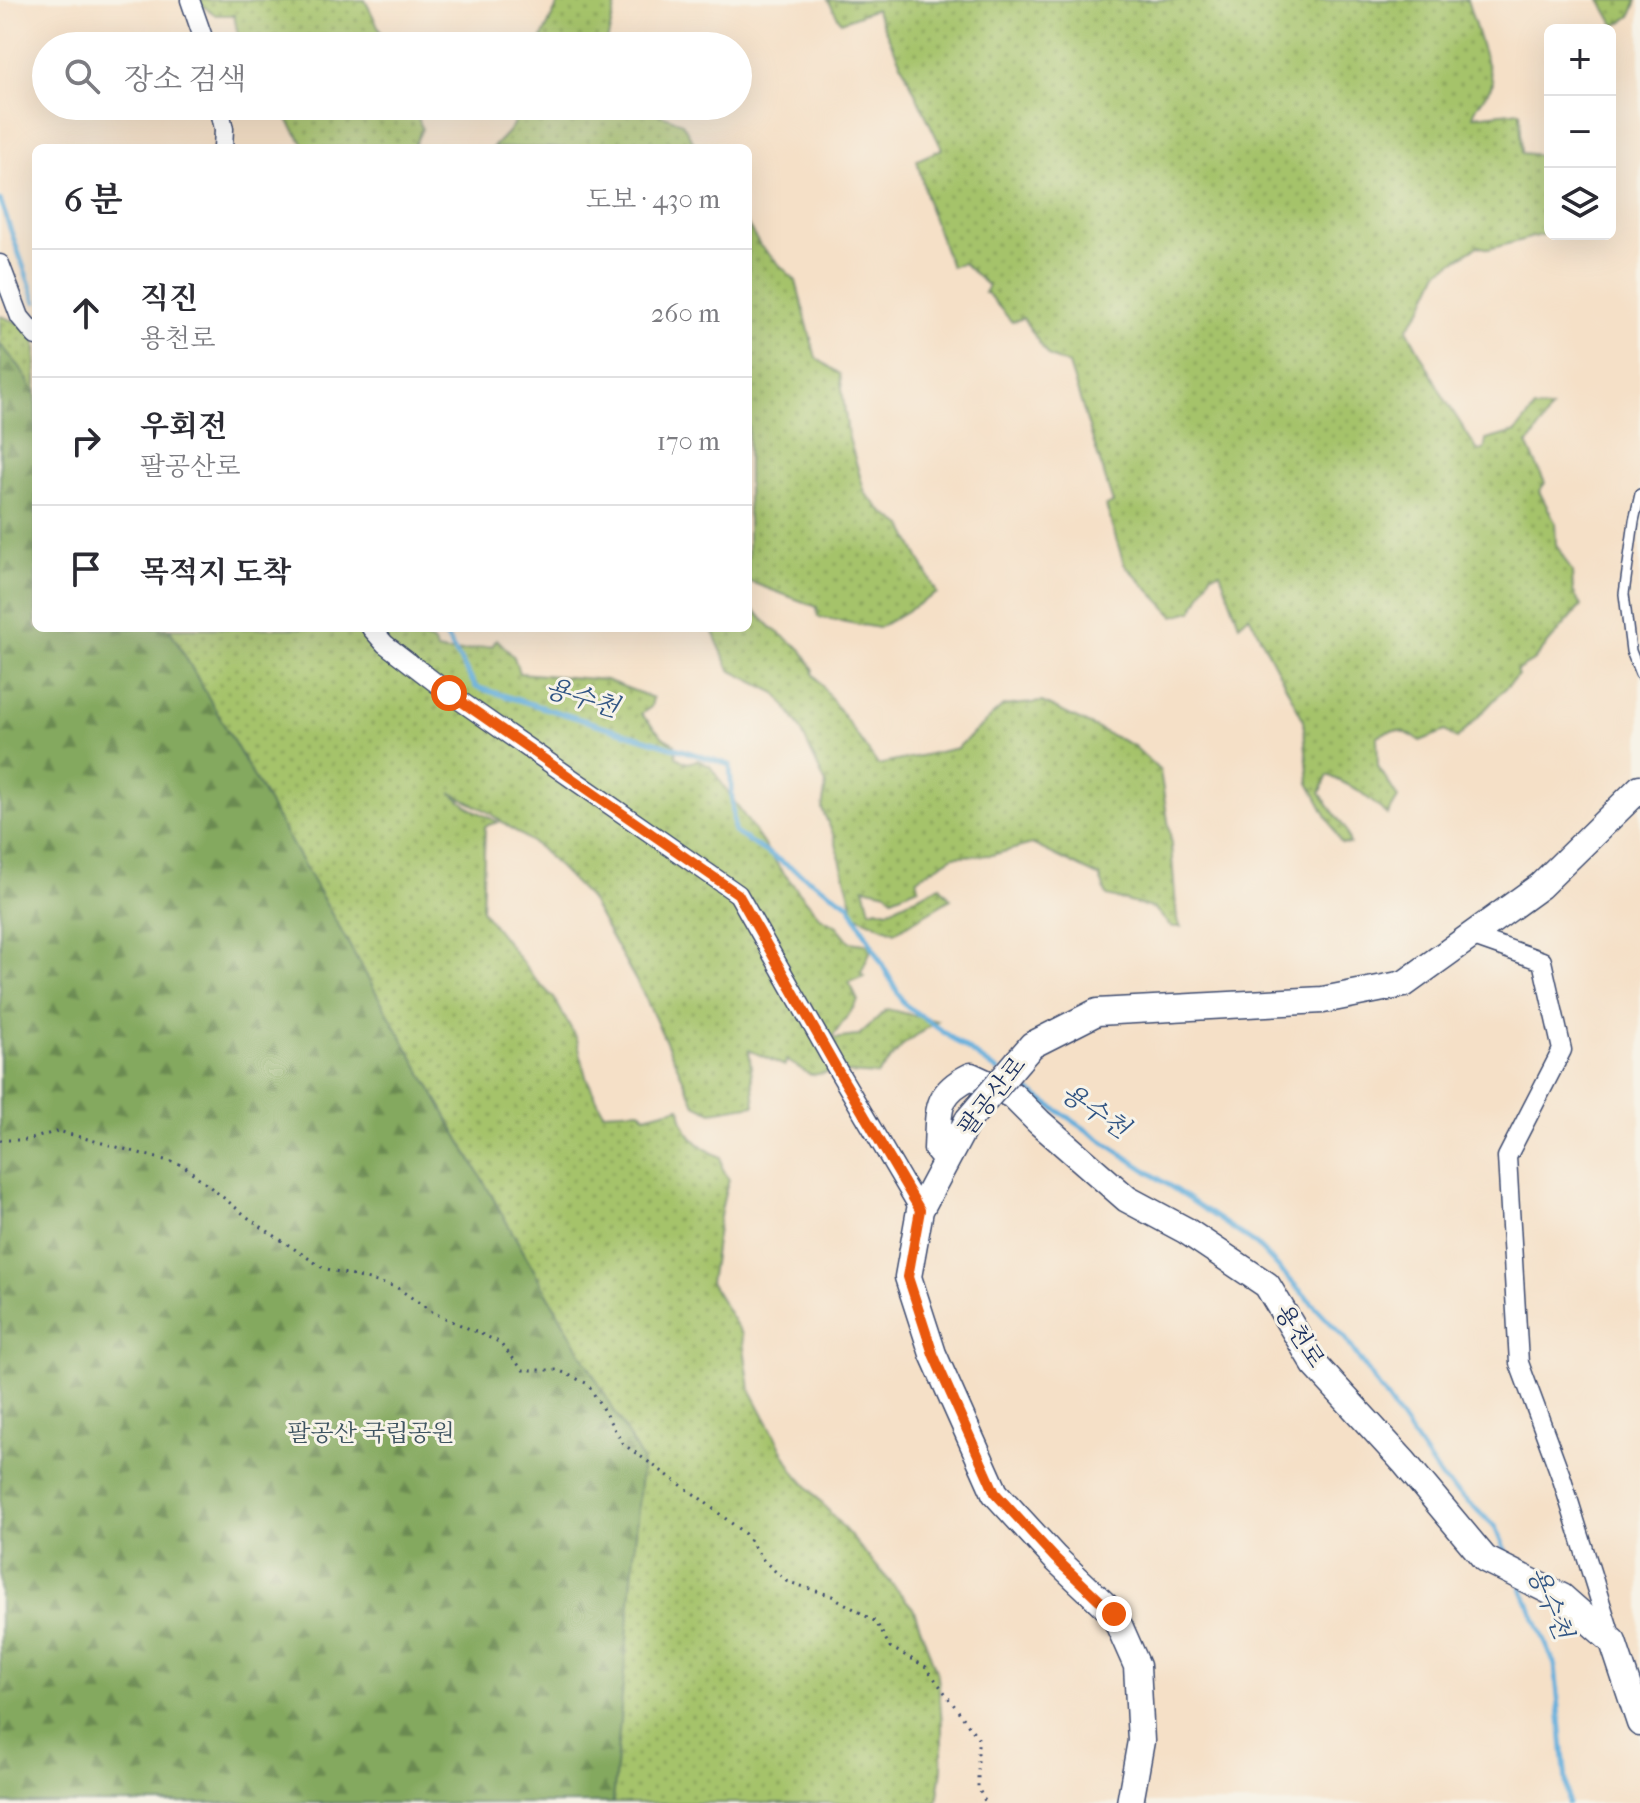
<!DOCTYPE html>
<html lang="ko">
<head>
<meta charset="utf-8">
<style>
	:root { --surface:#fff; --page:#f7f7f7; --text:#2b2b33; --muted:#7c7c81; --line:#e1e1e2 }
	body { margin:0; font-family:"IM FELL French Canon","Noto Serif KR",serif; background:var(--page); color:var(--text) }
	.controls { position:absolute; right:24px; top:24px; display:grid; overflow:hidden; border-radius:12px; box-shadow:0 8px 32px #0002 }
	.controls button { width:72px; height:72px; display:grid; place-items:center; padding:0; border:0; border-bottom:2px solid var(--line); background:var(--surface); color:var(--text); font:40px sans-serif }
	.stop { position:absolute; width:24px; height:24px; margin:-18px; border:6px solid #ea580c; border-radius:50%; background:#fff }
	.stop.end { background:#ea580c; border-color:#fff; box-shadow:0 2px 8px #0008 }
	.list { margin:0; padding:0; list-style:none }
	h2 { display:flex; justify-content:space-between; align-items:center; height:104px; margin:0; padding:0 32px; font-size:34px }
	h2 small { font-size:26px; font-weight:400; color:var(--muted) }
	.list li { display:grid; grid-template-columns:52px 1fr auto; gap:24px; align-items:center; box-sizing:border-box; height:128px; padding:0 32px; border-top:2px solid var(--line) }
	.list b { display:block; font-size:30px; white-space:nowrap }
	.list p { margin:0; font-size:26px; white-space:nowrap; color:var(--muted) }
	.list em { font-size:26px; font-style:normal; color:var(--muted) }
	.icon { flex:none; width:44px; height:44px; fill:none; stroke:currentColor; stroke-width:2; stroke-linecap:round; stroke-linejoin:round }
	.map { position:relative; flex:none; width:1640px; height:1803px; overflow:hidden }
	.search { position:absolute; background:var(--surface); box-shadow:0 8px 32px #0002; left:32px; top:32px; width:720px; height:88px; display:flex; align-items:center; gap:20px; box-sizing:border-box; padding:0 28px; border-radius:44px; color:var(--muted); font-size:30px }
	.panel { position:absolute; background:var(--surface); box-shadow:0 8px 32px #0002; left:32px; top:144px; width:720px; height:488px; border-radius:12px }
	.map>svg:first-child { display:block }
	.grass { fill:url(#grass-dots); stroke:#607964; stroke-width:2 }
	.forest { fill:url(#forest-firs); stroke:#506c5e; stroke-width:2 }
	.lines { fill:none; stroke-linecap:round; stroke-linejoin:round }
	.stream { stroke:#64aedc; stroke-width:5 }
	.lane-casing { stroke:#3c4a6e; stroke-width:12 }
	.street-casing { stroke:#3c4a6e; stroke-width:21 }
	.secondary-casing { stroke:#3c4a6e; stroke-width:29 }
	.path { stroke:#3c4a6e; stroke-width:3; stroke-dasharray:2 6; stroke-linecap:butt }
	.lane { stroke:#fff; stroke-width:9 }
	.street { stroke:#fff; stroke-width:18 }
	.secondary { stroke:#fff; stroke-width:26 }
	.secondary-bridge-casing { stroke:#3c4a6e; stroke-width:29; stroke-linecap:butt }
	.secondary-bridge { stroke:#fff; stroke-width:26 }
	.route { stroke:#ea580c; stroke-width:10 }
	.labels { text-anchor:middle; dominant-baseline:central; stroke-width:6; stroke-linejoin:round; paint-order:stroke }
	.street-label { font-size:24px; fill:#1b2f5e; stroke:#f7f3e8 }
	.park-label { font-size:24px; fill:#3e5461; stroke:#f7f3e8 }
	.water-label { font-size:26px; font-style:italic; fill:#315584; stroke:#f7f3e8 }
</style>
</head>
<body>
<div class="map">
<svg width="1640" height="1803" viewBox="0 0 1640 1803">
	<defs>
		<pattern id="grass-dots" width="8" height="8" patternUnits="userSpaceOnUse" patternTransform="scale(2)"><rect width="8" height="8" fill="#a5c36a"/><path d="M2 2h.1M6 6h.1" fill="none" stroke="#869f5a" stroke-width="1.8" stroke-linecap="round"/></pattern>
		<pattern id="forest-firs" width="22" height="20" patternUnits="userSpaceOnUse" patternTransform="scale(2)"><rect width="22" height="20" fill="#84a95e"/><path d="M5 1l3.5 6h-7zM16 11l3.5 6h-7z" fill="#6b8a51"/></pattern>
	</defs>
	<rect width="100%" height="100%" fill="#f7f3e8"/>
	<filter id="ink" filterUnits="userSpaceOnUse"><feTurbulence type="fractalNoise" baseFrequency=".0125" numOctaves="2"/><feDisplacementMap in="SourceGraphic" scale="16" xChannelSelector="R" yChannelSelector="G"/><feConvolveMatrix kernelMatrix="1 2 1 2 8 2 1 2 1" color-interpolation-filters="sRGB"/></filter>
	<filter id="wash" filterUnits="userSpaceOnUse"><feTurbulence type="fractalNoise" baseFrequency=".006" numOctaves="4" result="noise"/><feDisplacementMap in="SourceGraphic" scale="32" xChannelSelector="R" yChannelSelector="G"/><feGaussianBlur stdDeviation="1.8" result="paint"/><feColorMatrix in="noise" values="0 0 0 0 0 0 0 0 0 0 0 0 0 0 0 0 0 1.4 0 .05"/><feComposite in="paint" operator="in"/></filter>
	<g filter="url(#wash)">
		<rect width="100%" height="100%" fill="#f5e0c7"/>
		<!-- grass -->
		<path class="grass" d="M194 0H365L388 46H240L234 15H216Z
			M560 0H617L606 46H535L541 40Z
			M828 0H1467L1493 83C1487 96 1477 102 1473 116L1520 111 1522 153 1540 155V187L1547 190 1548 233 1489 249 1478 246 1439 271 1422 308 1407 329 1443 396 1478 451 1484 450 1486 440 1516 432 1534 409H1551L1534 437 1527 444 1545 483 1539 491 1555 522 1556 544 1572 572 1573 591 1581 606 1533 661 1516 671 1518 675 1457 739 1445 731 1420 741C1404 730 1395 727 1377 736L1378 766 1398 798 1388 815 1358 790 1328 775 1320 793 1346 830 1350 844 1341 843 1309 783 1303 719 1249 615 1239 624 1220 572 1211 574 1193 611 1174 616 1124 564 1106 506 1113 503 1069 365 1048 356 1023 318 1012 322 987 293H984L988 286 963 263 951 267 929 208 917 160 942 149 875 9 841 22Z
			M1600 0H1637L1631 16 1615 26Z
			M279 106H414L422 129 413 148H306Z
			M517 106H640L682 123 697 148H492C505 135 518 126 517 106Z
			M748 225 760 246 796 281 816 358 840 374 848 435 865 493 883 512 903 526 937 593 878 628 818 617 817 607 748 581Z
			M0 316 36 329V628H383L410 632 433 642 437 650C460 656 468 648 492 646L497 639 514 657 519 673 606 680 653 698 651 707 641 714 664 738 675 744 676 757 687 763 698 760 710 766 781 870 820 917 837 926 850 942 873 945 861 973 864 976 849 982 858 1001 831 1039 858 1036 887 1009 937 1021 904 1044 877 1075 833 1072 811 1075 786 1060 785 1066 749 1050 755 1105 712 1112 695 1104 644 995 589 898 540 848 485 810 451 793 470 808 498 822 485 826 482 910 536 980 554 998 577 1039 586 1077 603 1112 640 1110 645 1116 680 1107C682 1133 698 1147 721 1157L722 1167 729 1180C718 1213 716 1248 710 1282L742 1334 750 1389 793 1470 913 1608 938 1676 942 1724V1769L937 1803H0Z
			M748 604 773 629 801 649 814 670 813 673 878 765 957 748 1003 706 1042 702 1134 746 1160 771 1170 833 1177 920 1181 927H1171L1155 909 1107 896 1100 877 1032 844 992 855 954 856 917 879 919 887 892 898 887 892 864 887 870 910 877 908 887 911 940 886 951 899 895 932 855 915 834 836 822 809 826 784 798 724 776 693 730 670 711 628H748Z"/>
		<!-- forest -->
		<path class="forest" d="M0 344 20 367 36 395V628H169L642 1460 613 1803H0Z"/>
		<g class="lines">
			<!-- stream -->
			<path class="stream" d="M0 200 36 302
				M441 628 476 687 730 765 734 832 849 904 904 1004 998 1071
				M1017 1083 1257 1245 1345 1338 1442 1479 1496 1527 1510 1561
				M1522 1588 1555 1665 1568 1803"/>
		</g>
	</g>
	<g filter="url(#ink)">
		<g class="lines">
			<!-- lane casing -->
			<g class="lane-casing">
				<path id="lane" d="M1640 494 1634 521 1624 594 1631 651 1640 674"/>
			</g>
			<!-- street casing -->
			<g class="street-casing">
				<path id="street" d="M190 0 206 46
					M219 106 224 129 223 148
					M0 264 20 317 36 336
					M371 628 385 644 449 693 738 894 837 1069 920 1210
					M1471 936 1542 961 1562 1050 1507 1157 1519 1363 1562 1479 1612 1639"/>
			</g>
			<!-- secondary casing -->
			<g class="secondary-casing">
				<path id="secondary" d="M1019 1060 1032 1045 1097 1012 1323 1000 1404 984 1540 886 1640 788
					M968 1120 920 1210 908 1277 933 1354 995 1493 1055 1558 1114 1614 1137 1666 1141 1741 1130 1803
					M946 1160 937 1149C939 1111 934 1094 971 1076L1012 1095 1039 1122 1127 1199 1185 1230 1267 1285 1315 1365 1404 1462 1485 1559 1562 1597 1613 1642 1640 1723"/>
			</g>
			<!-- path -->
			<path class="path" d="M0 1140H28L58 1131 183 1165 251 1220 323 1268 396 1287 434 1313 499 1342 523 1370H558L588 1384 623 1444 701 1499 745 1534 764 1561 786 1581 832 1596 876 1622 890 1647 926 1667 978 1738V1788L986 1803"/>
			<!-- lane -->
			<use href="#lane" class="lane"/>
			<!-- street -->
			<use href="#street" class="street"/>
			<!-- secondary -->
			<use href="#secondary" class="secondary"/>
			<!-- secondary-bridge casing -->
			<g class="secondary-bridge-casing">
				<path id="secondary-bridge" d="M968 1120 1019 1060"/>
			</g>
			<!-- secondary-bridge -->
			<use href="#secondary-bridge" class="secondary-bridge"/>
		</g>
	</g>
	<g class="lines" filter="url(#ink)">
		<!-- route -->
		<path class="route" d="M449 693 738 894 837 1069 920 1210 908 1277 933 1354 995 1493 1055 1558 1114 1614"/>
	</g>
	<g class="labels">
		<!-- street labels -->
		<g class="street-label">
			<text transform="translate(992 1096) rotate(-52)">팔공산로</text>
			<text transform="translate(1300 1336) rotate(57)">용천로</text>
		</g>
		<!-- park labels -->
		<g class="park-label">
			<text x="371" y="1433">팔공산 국립공원</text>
		</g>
		<!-- water labels -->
		<g class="water-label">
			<text transform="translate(582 698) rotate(17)">용수천</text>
			<text transform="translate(1095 1111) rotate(34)">용수천</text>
			<text transform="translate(1550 1603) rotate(67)">용수천</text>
		</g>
	</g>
</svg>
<div class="controls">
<button>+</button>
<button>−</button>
<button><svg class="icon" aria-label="layers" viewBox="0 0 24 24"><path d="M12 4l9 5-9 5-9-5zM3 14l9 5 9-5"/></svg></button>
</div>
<div class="stop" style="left:449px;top:693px"></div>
<div class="stop end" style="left:1114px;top:1614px"></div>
<div class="search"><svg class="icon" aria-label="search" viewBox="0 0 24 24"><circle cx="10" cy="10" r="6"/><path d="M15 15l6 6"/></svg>장소 검색</div>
<section class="panel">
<h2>6 분<small>도보 · 430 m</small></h2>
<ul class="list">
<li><svg class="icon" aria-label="ahead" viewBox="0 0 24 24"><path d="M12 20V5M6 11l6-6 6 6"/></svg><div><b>직진</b><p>용천로</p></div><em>260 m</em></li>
<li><svg class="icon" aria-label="right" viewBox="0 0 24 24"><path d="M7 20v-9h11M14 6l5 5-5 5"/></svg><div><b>우회전</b><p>팔공산로</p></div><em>170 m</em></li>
<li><svg class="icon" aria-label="arrive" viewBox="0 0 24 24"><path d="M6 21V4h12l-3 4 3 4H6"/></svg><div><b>목적지 도착</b></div></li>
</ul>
</section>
</div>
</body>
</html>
